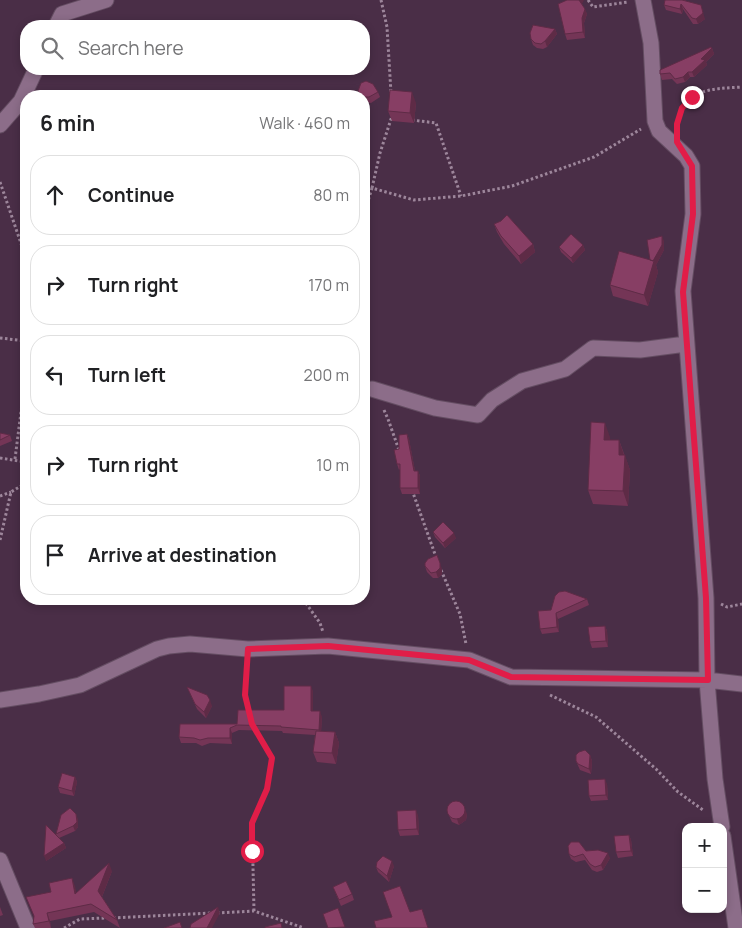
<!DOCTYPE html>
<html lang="en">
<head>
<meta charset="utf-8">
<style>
	:root { --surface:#fff; --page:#f2f2f2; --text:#202124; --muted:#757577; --line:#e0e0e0 }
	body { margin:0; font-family:Manrope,sans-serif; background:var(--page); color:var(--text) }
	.controls { position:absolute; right:15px; bottom:15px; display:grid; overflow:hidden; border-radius:10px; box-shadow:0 2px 8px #0003 }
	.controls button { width:45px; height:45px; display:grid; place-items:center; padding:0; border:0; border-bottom:1px solid var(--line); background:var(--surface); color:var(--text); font:25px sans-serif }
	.stop { position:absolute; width:15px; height:15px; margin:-11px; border:4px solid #e11d48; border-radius:50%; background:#fff }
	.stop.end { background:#e11d48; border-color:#fff; box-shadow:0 1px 5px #0008 }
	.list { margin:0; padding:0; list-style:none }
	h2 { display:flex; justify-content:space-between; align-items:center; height:65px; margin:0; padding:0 20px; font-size:21px }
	h2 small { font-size:16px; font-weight:400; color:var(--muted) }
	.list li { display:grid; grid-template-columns:32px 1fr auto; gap:15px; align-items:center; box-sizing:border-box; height:80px; margin:0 10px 10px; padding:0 10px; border:1px solid var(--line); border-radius:20px }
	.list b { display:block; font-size:19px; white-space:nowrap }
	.list em { font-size:16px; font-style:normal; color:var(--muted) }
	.icon { flex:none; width:28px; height:28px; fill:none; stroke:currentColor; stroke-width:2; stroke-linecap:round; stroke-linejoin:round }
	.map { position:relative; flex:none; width:742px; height:928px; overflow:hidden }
	.search { position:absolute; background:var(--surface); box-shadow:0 2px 8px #0003; left:20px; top:20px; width:350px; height:55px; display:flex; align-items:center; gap:12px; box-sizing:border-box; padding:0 18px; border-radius:20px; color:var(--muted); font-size:19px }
	.panel { position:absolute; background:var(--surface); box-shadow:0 2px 8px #0003; left:20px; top:90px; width:350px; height:515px; border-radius:20px }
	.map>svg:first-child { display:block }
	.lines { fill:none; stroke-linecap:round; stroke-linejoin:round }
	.street-casing { stroke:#644d62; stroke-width:17 }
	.path { stroke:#9d869b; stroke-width:3; stroke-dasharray:2.5 2.5; stroke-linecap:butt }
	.street { stroke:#8c6d89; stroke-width:15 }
	.wall { fill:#743556 }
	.shaded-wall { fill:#5e2b46 }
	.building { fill:#873e64; stroke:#5e2b46 }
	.route { stroke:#e11d48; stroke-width:6 }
</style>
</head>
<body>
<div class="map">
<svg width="742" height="928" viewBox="0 0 742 928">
	<rect width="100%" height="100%" fill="#4a2e47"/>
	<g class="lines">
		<!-- street casing -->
		<g class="street-casing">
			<path id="street" d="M643 0 651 43 655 121 659 131 686 156 692 166 693 214 683 291 706 598 707 680 715 779 722 827
				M56 26 62 14 106 0
				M0 125 21 101 36 69
				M372 389 435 408 478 415 492 400 522 381 565 369 593 348 640 350 686 344
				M0 700 39 694 80 685 157 649 169 646 190 644 248 649 328 646 469 660 511 677 707 680 742 684
				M723 836 736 928
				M0 860 28 928"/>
		</g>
		<!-- path -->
		<path class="path" d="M381 0 387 27 391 93
			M588 0 593 7 628 2
			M412 120 436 123 461 196
			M677 126C683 88 711 89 742 87
			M0 182 26 258
			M372 188 380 153 392 116
			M364 214 372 188 414 200 461 196 512 186 594 157 641 129
			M0 338 26 341
			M384 410 388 419 400 453
			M0 458 26 462
			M15 459 26 373
			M412 490 436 557
			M0 496 11 492
			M0 540 11 492 26 483
			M441 570 460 614 466 644
			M303 599 320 623 323 632
			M721 604 727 607 742 604
			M247 664 245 695 249 712
			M550 695 596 717 656 769 678 792 703 810
			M254 911 252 823 267 789 272 758 254 727
			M217 913 254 911 304 928
			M113 918 211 913
			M64 928 80 919 106 918"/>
		<!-- street -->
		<use href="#street" class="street"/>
	</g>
	<!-- wall -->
	<path class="wall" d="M665 0H685L705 19 698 24H693L683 9 682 14 666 10 664 5Z
		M582 4 587 14 584 23 585 38 567 40 565 34Z
		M555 29 557 34 547 47 543 49 537 48 533 45 531 39Z
		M712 48 714 54 706 62 707 65 694 77H690L685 82 677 84 672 79 662 80 660 74Z
		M358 91 378 92 380 97 371 103 366 102 364 100V96H360Z
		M416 103 414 123 392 121 388 111Z
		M494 224 533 244 535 252 521 264 504 244 497 232Z
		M664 241V250L656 265 658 272 648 306 613 296 610 285 650 260Z
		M583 245 585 250 573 263 561 252 559 247Z
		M0 433 10 435 12 441 0 446Z
		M407 434 409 439 415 471H418L420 476V494H402L400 488V469L399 470 397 464 399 449Z
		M610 437V440H619L630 470 628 506 593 504 588 490Z
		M433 532 456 538 445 548 435 537Z
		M425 566 442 569V574L438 578H433L427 572Z
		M587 599 589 605 558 619 559 632 542 634 540 629 551 610Z
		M605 626 607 631 608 647 592 648 590 642Z
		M187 687 212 706 206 718 197 709Z
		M313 691V711L322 717 321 731 335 732 339 743 336 764 317 762 313 752 315 735 283 733 282 731 239 730 232 733V744L210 743 202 746 196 743H181L179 737 237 724 284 710Z
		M590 755 592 761 591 774 580 770 576 761Z
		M75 777 77 782 74 796 60 793 58 787Z
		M607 784 608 800 591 801 589 796Z
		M447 811 467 814 466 820 459 825 452 822Z
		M418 815 419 835 400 836 398 830Z
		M78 819V827L75 831 59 838 64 843 66 848 46 861 56 836V834Z
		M629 835 631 840 633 856 618 858 616 852Z
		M586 851 610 858 603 870 597 872 592 870 585 860 576 862 571 859 569 854Z
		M394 866 389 882 378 872 376 867Z
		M112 871 102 897 117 920 120 928 94 912 50 921 51 928H35L33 924 51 892 72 878 76 893Z
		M333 887 352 894 354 900 341 906Z
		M0 907 3 915 0 916Z"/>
	<!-- shaded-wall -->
	<path class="shaded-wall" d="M579 0H584L581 6Z
		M681 4 683 9 682 14 680 9Z
		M701 5 705 19 698 24 696 19Z
		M585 9 587 14 584 23 585 38 583 32 582 18Z
		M555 29 557 34 547 47 545 41Z
		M712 48 714 54 706 62 707 65 694 77 692 72 701 59Z
		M688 72 690 77 685 82 683 77Z
		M412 92 416 103 414 123 410 113Z
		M662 236 664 241V250L656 265 658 272 648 306 644 295 651 264Z
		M533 244 535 252 521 264 519 256Z
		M583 245 585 250 573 263 571 258Z
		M365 356 367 361 364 376V361Z
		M605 423 610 437 609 454 604 440Z
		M407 434 409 439 416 477 414 471Z
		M619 440 624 455V470L619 455Z
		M625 455 630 470 628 506 623 491Z
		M418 471 420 476V494L418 488Z
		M454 533 456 538 445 548 443 543Z
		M440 563 442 569V574L438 578 436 572Z
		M556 613 558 619 559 632 557 627Z
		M605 626 607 631 608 647 606 641Z
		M311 686 313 691V717L311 711Z
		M210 700 212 706 206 718 204 712Z
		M320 711 322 717 321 735 319 730Z
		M230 728 232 733V744L230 738Z
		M335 732 339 743 336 764 332 753Z
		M590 755 592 761 591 774 589 769Z
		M75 777 77 782 74 796 72 791Z
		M605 779 607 784 608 800 606 795Z
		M465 809 467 814 466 820 459 825 457 819Z
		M416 810 418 815 419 835 417 829Z
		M76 814 78 819V827L75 831 73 826Z
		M629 835 631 840 633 856 631 851Z
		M64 843 66 848 46 861 44 856Z
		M608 853 610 858 603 870 601 865Z
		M392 861 394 866 389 882 387 876Z
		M109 863 112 871 101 899 98 891Z
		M72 878 75 886 78 902 75 894Z
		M218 907 220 913 212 928H207Z
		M47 913 50 921 51 928 49 921Z"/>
	<!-- building -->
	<path class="building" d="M567 0H579L585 9 582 18 583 32 565 34 558 4Z
		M665 0H682L701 5 703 13 696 19 692 18 681 4 680 9 664 5Z
		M533 25 555 29 545 41 541 44 535 43 531 39 530 33Z
		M711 47 712 48 701 59 705 60 692 72H688L683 77 675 79 670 73 660 74V70Z
		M366 81 373 84 378 92 369 97H364L358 91 361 83Z
		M390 90 412 92 410 113 388 111Z
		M507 215 533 244 519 256 501 236 494 224 501 221Z
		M571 234 583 245 571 258 559 247Z
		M662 236V245L653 261 650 260 647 240Z
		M619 251 654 261 644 295 610 285Z
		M591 422 605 423 604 440H619V455H625L623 491 588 490Z
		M0 433 10 435 0 440Z
		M407 434 414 471H418V488H400V464H397L394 450 399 449V435Z
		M443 522 454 533 443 543 433 532Z
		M437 555 440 563V568L436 572 431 573 425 566V563L428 559Z
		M565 591 587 599 556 613 557 627 540 629 538 611 551 610 555 596 559 592Z
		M605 626 606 641 590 642 588 627Z
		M284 686H311V711H320L319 730 281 727V726L237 725 230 728V738H208L200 740 194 738 179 737 180 724H237L238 710H284Z
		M187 687 207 695 210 700 204 712 195 704Z
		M316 731 335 732 332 753 313 752Z
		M585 750 590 755 589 769 578 764 576 761V755L579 752Z
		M62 773 75 777 72 791 58 787Z
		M605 779 606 795 589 796 588 780Z
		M447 810a9 9 0 1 1 18 0a9 9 0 1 1-18 0Z
		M70 808 76 814 77 822 73 826 56 834 61 815Z
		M416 810 417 829 398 830 397 811Z
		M46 825 64 843 44 856Z
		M629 835 631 851 616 852 614 836Z
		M571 842H579L586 851 598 850 608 853 601 865 595 867 590 864 583 854 574 857 569 854 568 846Z
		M383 856 392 861 387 876 376 867 377 862Z
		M109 863 98 891 117 920 91 904 47 913 49 921 33 924 34 916 26 897 51 892 49 883 72 878 75 894Z
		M346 881 352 894 339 900 333 887Z
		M400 886 410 912 422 909 428 928H376L374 921 392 917 383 892Z
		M218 907 207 928H190L191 924Z
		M338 908 345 927 328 928 323 914Z
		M180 922 182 928H164Z
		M281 923 282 928H265V927Z"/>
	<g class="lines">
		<!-- route -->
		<path class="route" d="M252 851V823L267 789 272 758 252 724 245 695 248 649 328 646 469 660 511 677 708 680 706 598 683 292 693 214 692 166 677 142V124L682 108 692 97"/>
	</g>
</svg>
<div class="controls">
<button>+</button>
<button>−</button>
</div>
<div class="stop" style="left:252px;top:851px"></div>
<div class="stop end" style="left:692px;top:97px"></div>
<div class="search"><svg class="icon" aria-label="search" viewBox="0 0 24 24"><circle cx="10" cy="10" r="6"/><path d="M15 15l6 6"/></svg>Search here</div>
<section class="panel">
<h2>6 min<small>Walk · 460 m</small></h2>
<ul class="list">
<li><svg class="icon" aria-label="ahead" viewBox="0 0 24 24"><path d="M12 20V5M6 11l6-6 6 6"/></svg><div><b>Continue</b></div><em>80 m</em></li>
<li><svg class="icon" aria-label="right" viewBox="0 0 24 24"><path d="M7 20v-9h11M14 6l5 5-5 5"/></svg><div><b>Turn right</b></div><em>170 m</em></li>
<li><svg class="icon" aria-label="left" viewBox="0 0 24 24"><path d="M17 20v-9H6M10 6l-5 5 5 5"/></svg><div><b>Turn left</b></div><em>200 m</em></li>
<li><svg class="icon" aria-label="right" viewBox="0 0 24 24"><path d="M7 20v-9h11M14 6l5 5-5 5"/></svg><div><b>Turn right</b></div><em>10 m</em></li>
<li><svg class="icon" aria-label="arrive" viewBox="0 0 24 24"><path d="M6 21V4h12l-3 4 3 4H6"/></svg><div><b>Arrive at destination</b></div></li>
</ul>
</section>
</div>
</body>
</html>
